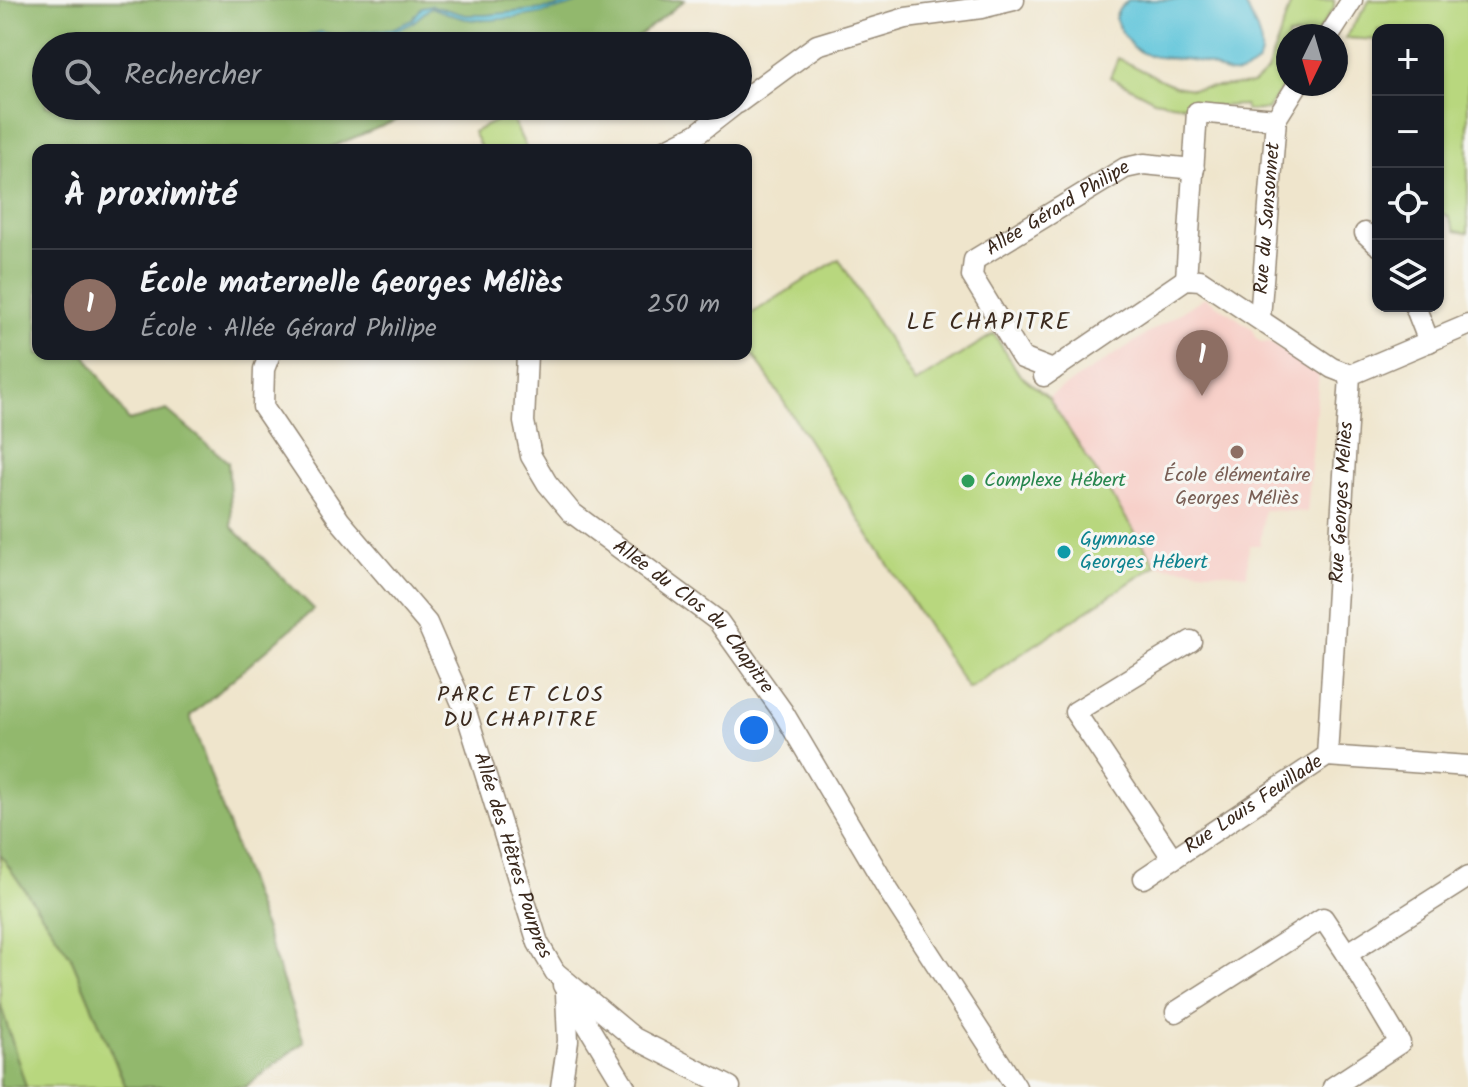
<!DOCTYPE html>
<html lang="fr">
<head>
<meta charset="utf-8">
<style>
	:root { --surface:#171b24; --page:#20242c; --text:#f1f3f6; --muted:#9ea1a6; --line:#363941; --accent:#1a73e8 }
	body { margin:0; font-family:Kalam,sans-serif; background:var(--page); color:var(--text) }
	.controls { position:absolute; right:24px; top:24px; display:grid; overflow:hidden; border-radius:16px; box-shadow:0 2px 6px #0004 }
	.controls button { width:72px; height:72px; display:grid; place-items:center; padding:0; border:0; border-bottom:2px solid var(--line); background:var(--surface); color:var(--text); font:40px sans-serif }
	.compass { position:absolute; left:1276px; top:24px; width:72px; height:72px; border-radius:50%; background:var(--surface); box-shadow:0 2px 6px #0004; rotate:185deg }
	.you { position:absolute; left:754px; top:730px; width:28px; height:28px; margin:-20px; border:6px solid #fff; border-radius:50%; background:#1a73e8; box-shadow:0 0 0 12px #1a73e833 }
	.badge { display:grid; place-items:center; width:52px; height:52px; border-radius:50%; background:var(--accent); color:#fff; font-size:26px; font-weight:700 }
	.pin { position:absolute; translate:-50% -66px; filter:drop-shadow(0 2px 4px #0008) }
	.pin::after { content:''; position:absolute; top:42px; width:28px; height:24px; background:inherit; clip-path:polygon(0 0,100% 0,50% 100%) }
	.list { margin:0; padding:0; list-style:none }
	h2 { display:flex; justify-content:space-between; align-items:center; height:104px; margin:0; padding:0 32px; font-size:34px }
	h2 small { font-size:26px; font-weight:400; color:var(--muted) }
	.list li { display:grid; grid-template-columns:52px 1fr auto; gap:24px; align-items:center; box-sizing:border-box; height:112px; padding:0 32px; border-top:2px solid var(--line) }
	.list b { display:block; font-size:30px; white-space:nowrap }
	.list p { margin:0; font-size:26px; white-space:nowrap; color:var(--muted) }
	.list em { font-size:26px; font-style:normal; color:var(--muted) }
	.icon { flex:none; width:44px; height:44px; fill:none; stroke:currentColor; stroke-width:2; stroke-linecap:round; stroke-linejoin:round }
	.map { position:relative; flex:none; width:1468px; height:1087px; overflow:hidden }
	.search { position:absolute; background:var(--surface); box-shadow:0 2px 6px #0004; left:32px; top:32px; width:720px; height:88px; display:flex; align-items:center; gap:20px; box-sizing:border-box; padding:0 28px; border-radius:44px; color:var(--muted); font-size:30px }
	.panel { position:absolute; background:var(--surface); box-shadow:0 2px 6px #0004; left:32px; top:144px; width:720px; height:216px; border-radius:16px }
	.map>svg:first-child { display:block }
	.built { fill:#f7d0c9 }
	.green { fill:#b8d77e; stroke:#7a804e; stroke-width:2 }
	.forest { fill:#92b86d; stroke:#667146; stroke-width:2 }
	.water { fill:#5ec5da; stroke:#4c787c; stroke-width:2 }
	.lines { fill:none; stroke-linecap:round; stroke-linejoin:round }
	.minor-casing { stroke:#958875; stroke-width:23 }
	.minor { stroke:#fff; stroke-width:20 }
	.education-dot { fill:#8d6e63; stroke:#f6f6f2; stroke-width:3 }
	.leisure-dot { fill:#2e9e5b; stroke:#f6f6f2; stroke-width:3 }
	.culture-dot { fill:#0f9aa8; stroke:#f6f6f2; stroke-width:3 }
	.labels { text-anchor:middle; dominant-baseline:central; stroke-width:6; stroke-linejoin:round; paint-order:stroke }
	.street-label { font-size:20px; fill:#3b2a1e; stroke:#f6f6f2 }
	.education-label { font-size:20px; fill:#785e54; stroke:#f6f6f2 }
	.leisure-label { font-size:20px; fill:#27864d; stroke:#f6f6f2; text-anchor:start }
	.culture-label { font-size:20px; fill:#0d838f; stroke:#f6f6f2; text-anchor:start }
	.neighbourhood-label { font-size:22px; letter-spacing:2px; fill:#3b2a1e; stroke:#f6f6f2 }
	.quarter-label { font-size:24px; letter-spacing:2px; fill:#3b2a1e; stroke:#f6f6f2 }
</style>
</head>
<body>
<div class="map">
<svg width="1468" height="1087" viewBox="0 0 1468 1087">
	<rect width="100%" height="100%" fill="#f6f6f2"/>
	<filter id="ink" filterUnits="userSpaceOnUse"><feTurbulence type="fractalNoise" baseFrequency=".0125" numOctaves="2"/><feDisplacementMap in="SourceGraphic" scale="16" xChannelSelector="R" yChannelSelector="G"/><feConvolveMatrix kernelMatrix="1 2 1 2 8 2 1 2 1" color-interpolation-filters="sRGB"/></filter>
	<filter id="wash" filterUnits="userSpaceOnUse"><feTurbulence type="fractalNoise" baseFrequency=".006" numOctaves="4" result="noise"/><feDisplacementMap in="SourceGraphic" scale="32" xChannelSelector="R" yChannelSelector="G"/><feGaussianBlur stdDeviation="1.8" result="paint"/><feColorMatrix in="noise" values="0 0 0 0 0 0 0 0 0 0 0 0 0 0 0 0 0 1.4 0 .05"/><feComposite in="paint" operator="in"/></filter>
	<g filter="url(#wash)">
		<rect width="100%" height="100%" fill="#efe5cc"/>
		<!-- built -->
		<path class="built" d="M1205 297 1253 329 1255 337 1262 343 1270 342 1319 373 1307 512 1264 510 1260 545H1249L1247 575 1156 565 1048 397Z"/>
		<!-- green -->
		<path class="green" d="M1292 0H1334V8L1315 36H1288V78L1267 110H1246L1245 105 1193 107 1154 100 1110 77 1118 58 1174 86 1192 89 1253 84 1267 71Z
			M1370 0H1468V233L1455 231 1448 216 1438 212V30H1378V40L1345 38Z
			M510 114 527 150H482L473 132Z
			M839 259 915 383 994 334 1019 374 1048 397 1156 565 968 689 746 343V317Z
			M0 854 71 957 126 1087H26L0 1003Z"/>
		<!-- forest -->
		<path class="forest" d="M0 0H685L626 46H46V106H431L324 150H38V354H85L129 421 167 410 228 462 232 527 314 609 190 716 304 1042 245 1087H126L71 957 0 854Z
			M0 1003 26 1087H0Z"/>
		<!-- water -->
		<path class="water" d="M577 0H584C561 13 493 23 467 19 455 17 442 11 431 7L411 24 391 33 334 39 316 35 285 46H272L320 32 337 35 392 29 412 20 422 7 431 5 465 15H486L554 8Z
			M1128 0H1243C1252 20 1276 58 1248 70 1243 73 1236 74 1230 73 1220 71 1211 64 1201 62 1158 52 1137 70 1115 18L1119 9Z"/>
	</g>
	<g filter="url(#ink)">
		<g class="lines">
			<!-- minor casing -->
			<g class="minor-casing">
				<g id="minor">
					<path d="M1329 36 1352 0"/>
					<path d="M738 103 817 45 906 18 981 8 1014 0"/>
					<path d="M665 150 697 134 733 106"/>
					<path d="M1365 233 1378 245"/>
					<path d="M1186 279 1197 112 1276 119"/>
					<path d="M1415 306 1429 342"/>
					<path id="s1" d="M1260 318 1276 119 1298 84"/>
					<path id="s2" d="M270 354 264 369 263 407 340 521 427 623 467 715 538 943 555 972 634 1038 730 1087"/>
					<path id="s3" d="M527 354 524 422 531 456 547 483 571 512 718 621 783 712 890 893 1016 1087"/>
					<path id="s4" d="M1053 370 1022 358 972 276 974 260 1125 168 1144 164 1194 169"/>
					<path d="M1044 376 1186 279 1200 280 1332 368 1350 375"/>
					<path id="s5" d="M1327 756 1350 375 1468 325"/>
					<path d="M1173 859 1075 712 1191 641"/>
					<path id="s6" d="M1144 878 1327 756 1468 766"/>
					<path d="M563 985 625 1087"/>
					<path d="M1176 1012 1323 918 1347 954"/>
					<path d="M561 1087 568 1041 566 993"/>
					<path d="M1333 1087 1400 1043 1347 954 1468 877"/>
				</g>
			</g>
			<!-- minor -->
			<use href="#minor" class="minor"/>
		</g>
	</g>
	<!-- markers -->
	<circle class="education-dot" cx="1237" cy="452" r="8"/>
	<circle class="leisure-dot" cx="968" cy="481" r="8"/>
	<circle class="culture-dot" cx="1064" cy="552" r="8"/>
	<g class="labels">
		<!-- street labels -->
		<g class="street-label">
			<text stroke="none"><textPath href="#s4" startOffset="244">Allée Gérard Philipe</textPath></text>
			<text stroke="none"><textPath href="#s1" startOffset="100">Rue du Sansonnet</textPath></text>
			<text stroke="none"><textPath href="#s5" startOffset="254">Rue Georges Méliès</textPath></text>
			<text stroke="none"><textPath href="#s3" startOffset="334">Allée du Clos du Chapitre</textPath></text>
			<text stroke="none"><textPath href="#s6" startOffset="132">Rue Louis Feuillade</textPath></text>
			<text stroke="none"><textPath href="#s2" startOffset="574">Allée des Hêtres Pourpres</textPath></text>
		</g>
		<!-- education labels -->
		<g class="education-label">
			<text x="1237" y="476">École élémentaire<tspan x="1237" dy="23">Georges Méliès</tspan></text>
		</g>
		<!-- leisure labels -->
		<g class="leisure-label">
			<text x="984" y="481">Complexe Hébert</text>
		</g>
		<!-- culture labels -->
		<g class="culture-label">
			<text x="1080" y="540">Gymnase<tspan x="1080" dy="23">Georges Hébert</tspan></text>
		</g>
		<!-- neighbourhood labels -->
		<g class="neighbourhood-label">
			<text x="521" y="695">PARC ET CLOS<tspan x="521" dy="25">DU CHAPITRE</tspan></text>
		</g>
		<!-- quarter labels -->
		<g class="quarter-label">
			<text x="989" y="322">LE CHAPITRE</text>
		</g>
	</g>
</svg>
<div class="controls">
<button>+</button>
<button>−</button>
<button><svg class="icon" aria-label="locate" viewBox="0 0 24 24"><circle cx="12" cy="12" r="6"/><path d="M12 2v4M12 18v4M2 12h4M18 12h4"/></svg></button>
<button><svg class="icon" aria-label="layers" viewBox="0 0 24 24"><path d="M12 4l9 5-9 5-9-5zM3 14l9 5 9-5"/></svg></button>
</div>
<svg class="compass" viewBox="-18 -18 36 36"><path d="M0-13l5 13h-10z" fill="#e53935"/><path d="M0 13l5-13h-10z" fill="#9ea1a6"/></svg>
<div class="you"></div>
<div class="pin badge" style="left:1202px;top:396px;background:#8d6e63">1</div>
<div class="search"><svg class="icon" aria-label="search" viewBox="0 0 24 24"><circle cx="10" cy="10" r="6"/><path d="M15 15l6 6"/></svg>Rechercher</div>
<section class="panel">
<h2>À proximité<small></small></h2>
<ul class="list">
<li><span class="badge" style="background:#8d6e63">1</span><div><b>École maternelle Georges Méliès</b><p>École · Allée Gérard Philipe</p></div><em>250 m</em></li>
</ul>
</section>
</div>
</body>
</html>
